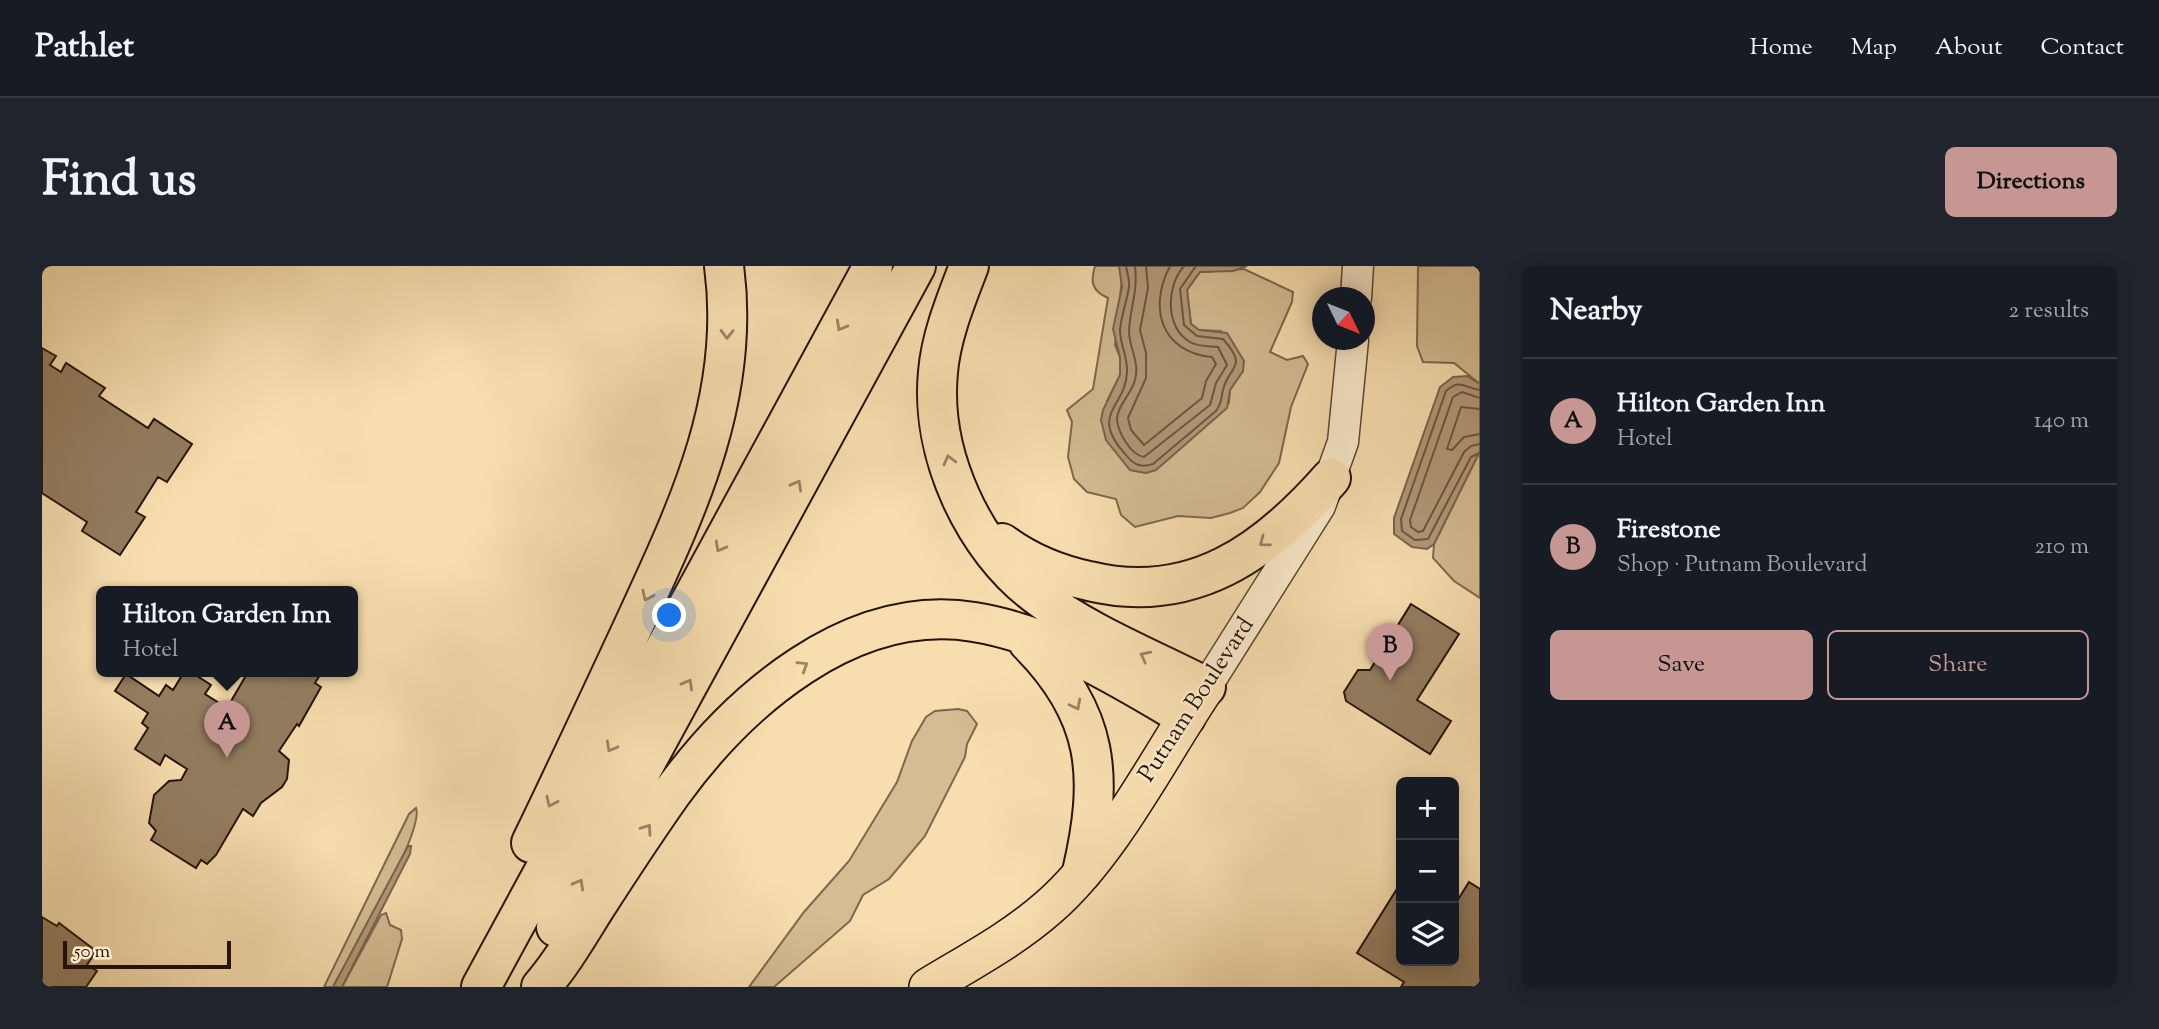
<!DOCTYPE html>
<html lang="en">
<head>
<meta charset="utf-8">
<style>
	:root { --surface:#171b24; --page:#20242c; --text:#f1f3f6; --muted:#9ea1a6; --line:#363941; --accent:#c59692 }
	body { margin:0; font-family:"Sorts Mill Goudy",serif; background:var(--page); color:var(--text) }
	.controls { position:absolute; right:21px; bottom:21px; display:grid; overflow:hidden; border-radius:10px; box-shadow:0 4px 18px #0003 }
	.controls button { width:63px; height:63px; display:grid; place-items:center; padding:0; border:0; border-bottom:2px solid var(--line); background:var(--surface); color:var(--text); font:35px sans-serif }
	.compass { position:absolute; left:1270px; top:21px; width:63px; height:63px; border-radius:50%; background:var(--surface); box-shadow:0 4px 18px #0003; rotate:133deg }
	.scale { position:absolute; left:21px; bottom:18px; width:168px; box-sizing:border-box; padding-left:7px; border:4px solid #26140b; border-top:0; font-size:19px; line-height:24px; white-space:nowrap; color:#26140b; -webkit-text-stroke:5px #faeacb; paint-order:stroke }
	.you { position:absolute; left:628px; top:350px; width:24px; height:24px; margin:-18px; border:5px solid #fff; border-radius:50%; background:#1a73e8; box-shadow:0 0 0 10px #1a73e833 }
	.badge { display:grid; place-items:center; width:46px; height:46px; border-radius:50%; background:var(--accent); color:#111; font-size:23px; font-weight:700 }
	.pin { position:absolute; translate:-50% -58px; filter:drop-shadow(0 2px 4px #0008) }
	.pin::after { content:''; position:absolute; top:37px; width:24px; height:21px; background:inherit; clip-path:polygon(0 0,100% 0,50% 100%) }
	.popup { position:absolute; left:54px; top:320px; width:262px; height:91px; box-sizing:border-box; display:grid; place-content:center; border-radius:10px; background:var(--surface); filter:drop-shadow(0 2px 5px #0005); font-size:23px; white-space:nowrap; color:var(--muted) }
	.popup b { font-size:26px; color:var(--text) }
	.popup::after { content:''; position:absolute; left:50%; top:100%; margin-left:-14px; border:14px solid transparent; border-top-color:var(--surface) }
	.list { margin:0; padding:0; list-style:none }
	h2 { display:flex; justify-content:space-between; align-items:center; height:91px; margin:0; padding:0 28px; font-size:30px }
	h2 small { font-size:23px; font-weight:400; color:var(--muted) }
	.list li { display:grid; grid-template-columns:46px 1fr auto; gap:21px; align-items:center; box-sizing:border-box; height:126px; padding:0 28px; border-top:2px solid var(--line) }
	.list b { display:block; font-size:26px; white-space:nowrap }
	.list p { margin:0; font-size:23px; white-space:nowrap; color:var(--muted) }
	.list em { font-size:23px; font-style:normal; color:var(--muted) }
	.actions { display:flex; gap:14px; padding:21px 28px }
	.actions a { flex:1; padding:16px 0; border:2px solid var(--accent); border-radius:10px; text-align:center; font-size:24px; color:var(--accent) }
	.actions .main { background:var(--accent); color:#111 }
	.icon { flex:none; width:38px; height:38px; fill:none; stroke:currentColor; stroke-width:2; stroke-linecap:round; stroke-linejoin:round }
	.map { position:relative; flex:none; width:1438px; height:721px; overflow:hidden; border-radius:10px }
	header { display:flex; align-items:center; gap:42px; box-sizing:border-box; height:98px; padding:0 35px; background:var(--surface); border-bottom:2px solid var(--line) }
	header strong { font-size:33px }
	nav { display:flex; gap:38px; margin-inline-start:auto; font-size:24px }
	.intro { display:flex; align-items:center; justify-content:space-between; box-sizing:border-box; height:168px; padding:0 42px }
	h1 { margin:0; font-size:49px }
	.button { padding:18px 32px; border-radius:10px; background:var(--accent); color:#111; font-size:24px; font-weight:700 }
	main { display:flex; gap:42px; padding:0 42px }
	aside { flex:1; background:var(--surface); border-radius:10px; box-shadow:0 4px 18px #0003 }
	.map>svg:first-child { display:block }
	.green { fill:#d4bc93; stroke:#7d684f; stroke-width:2 }
	.water { fill:#b19977; stroke:#79644c; stroke-width:2 }
	.lines { fill:none; stroke-linecap:round; stroke-linejoin:round }
	.shore { stroke:#6c5641; stroke-width:2 }
	.building { fill:#937d60; stroke:#26140b; stroke-width:2 }
	.minor-casing { stroke:#5a4634; stroke-width:33 }
	.major-casing { stroke:#26140b; stroke-width:40 }
	.highway-casing { stroke:#26140b; stroke-width:42 }
	.minor { stroke:#faeacb; stroke-width:30 }
	.major { stroke:#f8deaf; stroke-width:37 }
	.highway { stroke:#f8deaf; stroke-width:38 }
	.oneway { stroke:#9a8365 }
	.labels { text-anchor:middle; dominant-baseline:central; stroke-width:5; stroke-linejoin:round; paint-order:stroke }
	.street-label { font-size:24px; fill:#26140b; stroke:#faeacb }
</style>
</head>
<body>
<header>
<strong>Pathlet</strong>
<nav><a>Home</a><a>Map</a><a>About</a><a>Contact</a></nav>
</header>
<div class="intro"><h1>Find us</h1><a class="button">Directions</a></div>
<main>
<div class="map">
<svg width="1438" height="721" viewBox="0 0 1438 721">
	<rect width="100%" height="100%" fill="#f8deaf"/>
	<filter id="stains"><feTurbulence type="fractalNoise" baseFrequency=".00286" numOctaves="4"/><feColorMatrix values="0 0 0 0 .2 0 0 0 0 .09 0 0 0 0 .02 0 0 0 .5 -.17"/></filter>
	<radialGradient id="worn" r=".72"><stop offset=".6" stop-color="#630" stop-opacity="0"/><stop offset="1" stop-color="#630" stop-opacity=".3"/></radialGradient>
	<!-- green -->
	<path class="green" d="M1053 0H1077L1080 12 1073 79 1078 91V109L1065 135 1088 204 1104 207 1187 137 1188 124 1201 105 1179 65 1157 64 1149 58 1145 24 1158 6 1202 3 1251 26 1250 36 1228 86 1245 94 1261 90 1266 98 1249 141 1237 197 1218 226 1201 242 1188 247 1169 252 1136 250 1093 261 1079 249 1074 233 1045 226 1032 213 1026 191 1030 156 1025 144 1051 123 1066 32C1050 25 1048 16 1053 0Z
		M1376 0H1438V118L1412 97 1381 96 1375 80Z
		M1438 185V332L1412 315 1391 292 1392 278Z
		M916 443 925 445 935 458 925 478 923 491 883 570 847 613 821 629 808 655 732 721H707L762 646 807 595 855 516 870 475 884 451 893 445Z
		M374 542C383 566 306 693 291 721H282L367 548Z
		M344 647 348 659 359 664 360 673 345 721H300L339 649Z"/>
	<!-- water -->
	<path class="water" d="M1077 0H1205L1191 5 1158 6 1145 24 1149 58 1157 64 1185 67 1202 95 1201 105 1188 124 1185 142 1114 204 1104 207 1088 204 1064 174 1059 154 1061 144 1078 109V91L1071 63 1080 21Z
		M1425 110 1438 118V185L1392 278 1385 283 1370 281 1352 268V252L1398 121 1411 111Z
		M366 580H369L368 588 300 721H291Z"/>
	<g class="lines">
		<!-- shore -->
		<path class="shore" d="M1084 0C1085 7 1088 14 1087 21 1085 35 1079 50 1078 64 1078 79 1086 91 1085 106 1084 142 1046 147 1084 189 1092 199 1099 202 1111 198L1174 145C1180 137 1179 132 1181 124 1187 99 1207 102 1181 73L1155 70 1142 59 1138 23 1154 0
			M1093 0C1096 27 1088 41 1087 65 1087 82 1098 96 1093 114 1090 127 1075 140 1075 153 1076 167 1089 189 1102 191L1168 139 1174 117 1185 99 1176 81C1167 80 1156 81 1148 76 1123 62 1124 20 1142 0
			M1104 0 1106 22 1098 64 1104 87V112L1086 152 1089 164 1102 179 1160 132 1164 115 1174 98 1170 91C1119 86 1106 42 1128 0
			M1438 124C1422 122 1419 112 1404 125L1359 253 1360 265 1373 274 1386 273 1429 191 1438 187
			M1438 132 1420 126 1411 131 1368 254 1369 261 1376 266 1381 265 1422 186 1429 180 1438 178
			M1438 143 1419 141 1405 183 1410 184 1422 171 1438 168"/>
	</g>
	<!-- building -->
	<path class="building" d="M0 82 14 90 8 99 19 106 24 97 52 115 63 122 57 130 106 162 112 153 150 178 125 216 116 211 94 246 103 251 78 289 40 265 45 256 0 227Z
		M1369 338 1417 368 1375 434 1409 455 1388 488 1304 435 1302 426 1316 404H1328Z
		M142 406H149L169 419 163 428 185 442 206 406H273L278 409 273 417 279 421 257 460 255 458 237 485 247 494 245 513 240 521 219 537 211 550 201 543 174 589 165 598 159 594 154 602 109 574 114 565 107 557 112 529 127 515 139 514 145 503 123 489 118 499 93 483 106 462 100 457 106 447 73 425 84 408 117 430 124 419 131 424Z
		M1427 616 1438 623V721H1359L1362 716 1315 687 1358 618 1359 695H1412V640Z
		M0 651 15 660 17 657 54 685 45 699 55 705 44 721H0Z"/>
	<g class="lines">
		<!-- minor casing -->
		<g class="minor-casing">
			<path id="minor" d="M1314 32 1316 0
				M1164 421 1278 240 1301 176 1311 74"/>
		</g>
		<!-- major casing -->
		<g class="major-casing">
			<path id="major" d="M886 721C927 696 971 673 1007 641 1069 587 1116 493 1162 424"/>
		</g>
		<!-- highway casing -->
		<g class="highway-casing">
			<path id="highway" d="M927 0C914 34 899 70 896 106 888 188 931 282 996 330 1046 368 1108 392 1164 421
				M960 277C987 297 1014 308 1047 315 1150 340 1224 286 1289 212
				M986 376C1058 448 1062 511 1040 606
				M489 577C523 507 556 436 589 365 643 248 700 133 682 0
				M514 661 874 0
				M439 721 831 0
				M499 721C520 697 536 669 553 642 578 603 603 565 629 528 696 435 809 336 932 356 1008 368 1080 413 1144 451"/>
		</g>
		<!-- minor -->
		<use href="#minor" class="minor"/>
		<!-- major -->
		<use href="#major" class="major"/>
		<!-- highway -->
		<use href="#highway" class="highway"/>
	</g>
	<!-- one-way arrows -->
	<defs><path id="oneway-chevron" d="M-2-3.5L2.5 0L-2 3.5" fill="none" stroke-width="1.6" stroke-linecap="round" stroke-linejoin="round" transform="scale(1.75)"/></defs>
	<g class="oneway">
		<use href="#oneway-chevron" transform="translate(799 60) rotate(119)"/>
		<use href="#oneway-chevron" transform="translate(685 68) rotate(91)"/>
		<use href="#oneway-chevron" transform="translate(907 194) rotate(-105)"/>
		<use href="#oneway-chevron" transform="translate(755 219) rotate(-61)"/>
		<use href="#oneway-chevron" transform="translate(1222 276) rotate(143)"/>
		<use href="#oneway-chevron" transform="translate(678 281) rotate(119)"/>
		<use href="#oneway-chevron" transform="translate(605 330) rotate(115)"/>
		<use href="#oneway-chevron" transform="translate(1103 390) rotate(-153)"/>
		<use href="#oneway-chevron" transform="translate(761 400) rotate(-32)"/>
		<use href="#oneway-chevron" transform="translate(646 418) rotate(-61)"/>
		<use href="#oneway-chevron" transform="translate(1034 439) rotate(62)"/>
		<use href="#oneway-chevron" transform="translate(569 481) rotate(119)"/>
		<use href="#oneway-chevron" transform="translate(509 536) rotate(115)"/>
		<use href="#oneway-chevron" transform="translate(605 563) rotate(-55)"/>
		<use href="#oneway-chevron" transform="translate(537 618) rotate(-61)"/>
	</g>
	<g class="labels">
		<!-- street labels -->
		<g class="street-label">
			<text transform="translate(1155 434) rotate(-57)">Putnam Boulevard</text>
		</g>
	</g>
	<rect width="100%" height="100%" filter="url(#stains)"/>
	<rect width="100%" height="100%" fill="url(#worn)"/>
</svg>
<div class="controls">
<button>+</button>
<button>−</button>
<button><svg class="icon" aria-label="layers" viewBox="0 0 24 24"><path d="M12 4l9 5-9 5-9-5zM3 14l9 5 9-5"/></svg></button>
</div>
<svg class="compass" viewBox="-18 -18 36 36"><path d="M0-13l5 13h-10z" fill="#e53935"/><path d="M0 13l5-13h-10z" fill="#9ea1a6"/></svg>
<div class="scale">50 m</div>
<div class="you"></div>
<div class="pin badge" style="left:185px;top:492px">A</div>
<div class="popup"><b>Hilton Garden Inn</b>Hotel</div>
<div class="pin badge" style="left:1348px;top:415px">B</div>
</div>
<aside>
<h2>Nearby<small>2 results</small></h2>
<ul class="list">
<li><span class="badge">A</span><div><b>Hilton Garden Inn</b><p>Hotel</p></div><em>140 m</em></li>
<li><span class="badge">B</span><div><b>Firestone</b><p>Shop · Putnam Boulevard</p></div><em>210 m</em></li>
</ul>
<div class="actions"><a class="main">Save</a><a>Share</a></div>
</aside>
</main>
</body>
</html>
